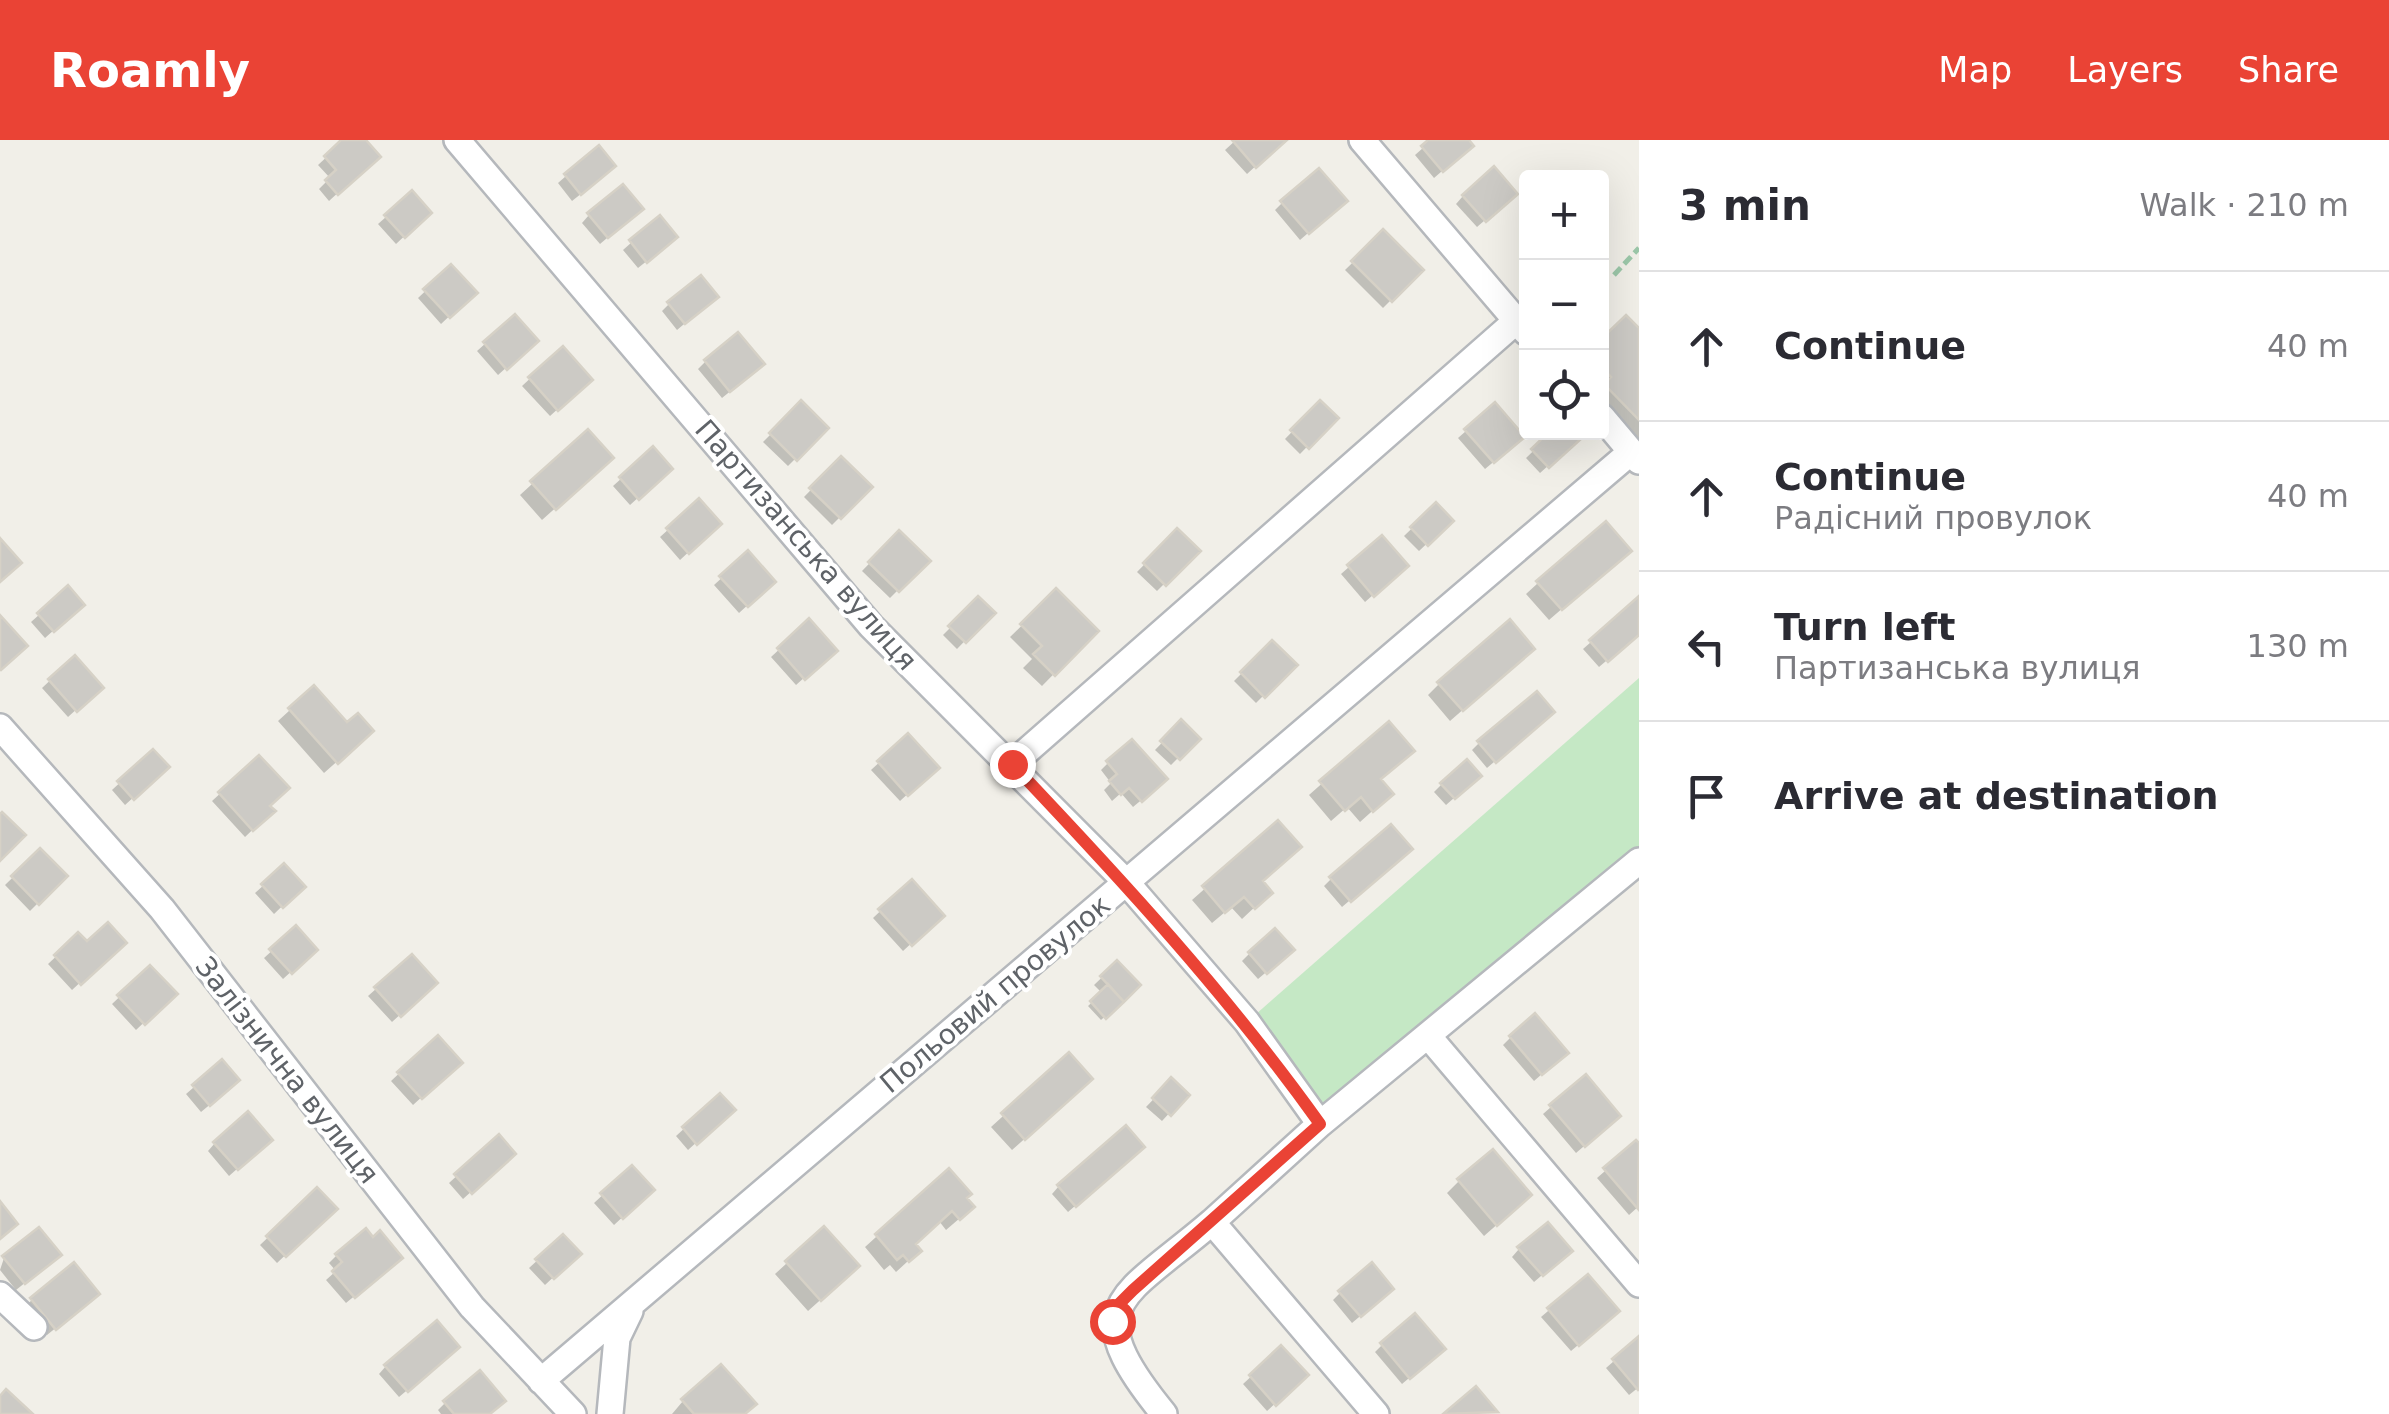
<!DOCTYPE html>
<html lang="en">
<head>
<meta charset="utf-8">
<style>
	:root { --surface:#fff; --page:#f7f7f7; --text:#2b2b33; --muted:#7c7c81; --line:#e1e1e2; --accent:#ea4335 }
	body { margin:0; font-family:"DejaVu Sans",sans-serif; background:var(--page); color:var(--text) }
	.controls { position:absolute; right:30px; top:30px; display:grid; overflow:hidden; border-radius:10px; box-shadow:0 10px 40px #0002 }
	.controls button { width:90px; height:90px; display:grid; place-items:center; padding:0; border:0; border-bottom:2px solid var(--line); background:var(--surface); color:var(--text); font:50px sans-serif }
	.stop { position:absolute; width:30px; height:30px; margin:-22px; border:8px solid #ea4335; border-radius:50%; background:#fff }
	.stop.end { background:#ea4335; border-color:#fff; box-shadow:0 2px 10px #0008 }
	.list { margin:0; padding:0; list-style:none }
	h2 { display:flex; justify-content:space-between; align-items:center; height:130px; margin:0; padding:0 40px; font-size:42px }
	h2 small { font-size:32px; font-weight:400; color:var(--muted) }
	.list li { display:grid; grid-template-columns:65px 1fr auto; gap:30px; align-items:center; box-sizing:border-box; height:150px; padding:0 40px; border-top:2px solid var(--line) }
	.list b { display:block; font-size:38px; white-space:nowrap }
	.list p { margin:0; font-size:32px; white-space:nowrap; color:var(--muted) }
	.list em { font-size:32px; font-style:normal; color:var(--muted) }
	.icon { flex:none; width:55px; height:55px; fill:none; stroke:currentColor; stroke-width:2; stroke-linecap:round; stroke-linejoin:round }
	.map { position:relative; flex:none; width:1639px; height:1274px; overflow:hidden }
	header { display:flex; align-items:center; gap:60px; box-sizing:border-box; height:140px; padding:0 50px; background:var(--accent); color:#fff }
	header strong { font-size:48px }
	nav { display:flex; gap:55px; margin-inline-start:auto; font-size:35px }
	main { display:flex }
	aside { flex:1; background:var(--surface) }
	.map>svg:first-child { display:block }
	.green { fill:#c5e8c5 }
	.shadow { fill:#0003 }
	.building { fill:#cccac5; stroke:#d6d1c6; stroke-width:2.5 }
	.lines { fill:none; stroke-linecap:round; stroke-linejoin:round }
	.minor-casing { stroke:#b5b8bc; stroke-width:30 }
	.path { stroke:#9cc7a9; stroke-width:5; stroke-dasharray:10 5; stroke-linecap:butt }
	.minor { stroke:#fff; stroke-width:25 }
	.route { stroke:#ea4335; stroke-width:12 }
	.labels { text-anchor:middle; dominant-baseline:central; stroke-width:8; stroke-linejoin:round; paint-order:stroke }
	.street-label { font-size:28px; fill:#5f6368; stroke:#fff }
</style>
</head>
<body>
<header>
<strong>Roamly</strong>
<nav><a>Map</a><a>Layers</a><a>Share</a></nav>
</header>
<main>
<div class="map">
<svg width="1639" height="1274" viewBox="0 0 1639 1274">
	<rect width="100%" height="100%" fill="#f1efe8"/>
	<!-- green -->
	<path class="green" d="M1639 538V721L1320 984 1247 882Z"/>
	<!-- shadow -->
	<path class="shadow" d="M345 0H362L377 17 329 61 319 49 330 38 318 25Z
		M1236 0H1284L1247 34 1225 10Z
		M1432 0H1466L1463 13 1434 38 1415 15Z
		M598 8 606 34 572 61 558 43Z
		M412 54 429 73 396 104 378 84Z
		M1463 56 1507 61 1477 87 1456 64Z
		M1282 63 1337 68 1300 100 1275 70Z
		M589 75 633 76 600 104 582 83Z
		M659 78 668 104 638 128 623 110Z
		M1383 93 1421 130 1383 168 1345 130Z
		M451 127 474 153 441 184 418 158Z
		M669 164H708L677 190 662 171Z
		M515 177 536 201 498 235 477 211Z
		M1626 178 1639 192V304L1602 265V202Z
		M562 209 590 240 550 276 522 246Z
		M705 222 754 232 722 258 698 229Z
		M1320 263 1335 278 1300 314 1285 299Z
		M801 264 826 288 788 326 763 302Z
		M1466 291 1515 304 1485 329 1458 298Z
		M1553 292 1578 299 1540 333 1526 318Z
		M588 293 599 329 542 380 520 355Z
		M653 310 670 329 630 365 613 346Z
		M841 319 870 347 832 385 804 357Z
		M699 362 719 384 680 420 660 397Z
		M1436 365 1451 381 1419 411 1404 396Z
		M1177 391 1197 411 1157 451 1137 432Z
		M899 393 927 421 890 458 862 431Z
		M1382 398 1398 433 1365 462 1341 434Z
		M748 414 773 442 739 473 714 445Z
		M1616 422 1549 480 1526 454 1538 443Z
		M68 449 82 465 45 498 31 482Z
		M1056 452 1096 491 1042 546 1023 528 1032 519 1010 497Z
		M978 460 992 473 957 509 943 495Z
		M1639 460V493L1599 527 1583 509Z
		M809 482 834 511 796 545 771 517Z
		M1272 503 1294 525 1256 563 1234 541Z
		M74 518 101 547 68 577 42 548Z
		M1520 520 1450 581 1428 555 1439 544Z
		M314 548 359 602 324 633 278 581Z
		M1544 579 1487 628 1472 610 1479 603Z
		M1181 583 1197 599 1171 625 1155 610Z
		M1389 584 1379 665 1360 682 1347 667 1331 681 1309 655Z
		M908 596 936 628 900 661 871 630Z
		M153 612 167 627 125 665 112 650Z
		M259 618 272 671 245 697 212 661Z
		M1108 623 1157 647 1133 667 1121 653 1112 661 1104 650 1111 643 1101 630Z
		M1471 643 1446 665 1434 652 1442 644Z
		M1278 684 1260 742 1258 764 1242 779 1231 767 1212 783 1192 760Z
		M40 711 65 736 30 771 5 745Z
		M1402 716 1342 767 1324 746 1331 739Z
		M284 727 302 747 274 774 255 753Z
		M911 742 941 776 903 811 873 778Z
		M296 789 315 810 283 839 264 818Z
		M78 796 86 805 124 802 72 850 48 824Z
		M1250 813 1284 817 1258 839 1242 821Z
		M412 817 435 843 392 882 368 856Z
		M1117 823 1115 867 1101 880 1088 866 1102 853 1094 845Z
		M150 828 174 854 136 890 112 864Z
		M437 898 459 923 413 965 391 941Z
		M1510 898 1558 920 1534 941 1503 905Z
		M1069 916 1078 951 1012 1010 991 987Z
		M222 923 230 948 201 972 186 954Z
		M1171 941 1186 955 1162 981 1146 967Z
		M720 956 732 970 688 1010 676 996Z
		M1551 967 1611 983 1576 1013 1543 974Z
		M498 998 513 1014 463 1059 449 1043Z
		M215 1003 262 1007 229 1036 208 1011Z
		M1636 1004 1639 1066 1629 1075 1597 1038Z
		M1135 1014 1068 1072 1052 1054 1059 1046Z
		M632 1028 652 1050 614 1085 594 1063Z
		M949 1031 960 1078 946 1090 939 1081 913 1104 919 1111 896 1132 890 1125 884 1130 865 1107Z
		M1459 1041 1517 1067 1484 1096 1447 1053Z
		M317 1051 334 1069 277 1123 260 1105Z
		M563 1097 578 1114 545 1145 529 1128Z
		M1519 1109 1562 1118 1534 1142 1512 1117Z
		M337 1115 392 1125 346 1163 326 1140 336 1131 329 1123Z
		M4 1118 51 1122 16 1150 0 1130Z
		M787 1123 845 1138 808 1171 775 1134Z
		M1588 1137 1610 1178 1571 1211 1541 1177Z
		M1340 1153 1384 1156 1352 1183 1333 1160Z
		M32 1160 89 1161 47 1195 24 1167Z
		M1639 1199V1247L1629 1255 1606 1228Z
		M1382 1205 1435 1216 1402 1244 1375 1212Z
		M1281 1209 1306 1235 1267 1271 1243 1244Z
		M449 1215 399 1257 379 1234 386 1226Z
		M720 1227 743 1274H672L683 1261Z
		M445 1263 488 1274H441L438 1270Z"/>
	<!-- building -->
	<path class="building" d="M341 0H366L381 17 338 55 325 40 336 30 324 16Z
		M1232 0H1287L1256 28Z
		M1428 0H1469L1474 6 1443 32 1421 6Z
		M599 5 616 26 581 55 564 34Z
		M1494 26 1518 54 1486 82 1462 55Z
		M1319 28 1348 61 1309 94 1280 61Z
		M623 44 644 69 608 98 587 73Z
		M412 50 432 73 405 98 384 75Z
		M660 75 678 97 647 123 629 100Z
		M1383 89 1424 130 1392 162 1351 121Z
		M451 124 478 153 450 178 423 149Z
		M701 135 719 157 685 184 667 162Z
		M515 174 539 201 507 230 483 202Z
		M1626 175 1639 188V280L1604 244 1611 237 1602 228V198Z
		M738 192 765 224 730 252 704 220Z
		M563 206 593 240 558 271 528 237Z
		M801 260 829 288 797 321 769 293Z
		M1320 260 1339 278 1309 309 1290 290Z
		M1495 262 1525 297 1494 323 1464 289Z
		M588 289 614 318 556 370 530 341Z
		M1549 292H1575L1581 299 1549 328 1531 309Z
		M653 306 673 329 639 360 619 337Z
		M841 316 873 347 841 379 809 348Z
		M699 358 722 384 689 414 666 388Z
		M1436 362 1454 381 1428 406 1410 387Z
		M1606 381 1632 411 1562 470 1536 441Z
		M1177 388 1201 411 1166 446 1143 423Z
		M899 390 931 421 899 452 868 422Z
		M1382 395 1409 426 1374 457 1347 425Z
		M0 398 22 423 0 442Z
		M748 410 776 442 748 467 719 436Z
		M68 445 85 465 54 492 37 473Z
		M1056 448 1099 491 1055 536 1033 514 1042 506 1020 484Z
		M978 456 996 473 966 503 948 486Z
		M1639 456V495L1608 522 1589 500Z
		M0 475 28 506 1 530 0 529Z
		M809 478 838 511 805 540 777 508Z
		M1510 479 1535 509 1463 571 1437 542Z
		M1272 500 1298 525 1265 558 1240 532Z
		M75 515 104 548 77 572 48 539Z
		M314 545 347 582 358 573 374 591 338 624 288 568Z
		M1537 551 1555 572 1496 623 1477 601Z
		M1181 579 1201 599 1180 620 1160 601Z
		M1389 581 1415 611 1381 639 1394 654 1373 672 1361 657 1345 671 1319 641Z
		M908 593 940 628 908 656 877 621Z
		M1132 599 1168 639 1142 662 1129 648 1121 655 1109 641 1117 634 1106 621Z
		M153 609 170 627 134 660 117 641Z
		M259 615 290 648 270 666 276 671 253 691 218 652Z
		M1467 619 1482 636 1455 659 1440 643Z
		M2 672 26 695 0 721V674Z
		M1278 680 1302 707 1263 741 1273 753 1255 769 1244 757 1225 773 1202 746Z
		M1391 684 1413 709 1351 762 1329 737Z
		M40 708 68 736 39 765 11 736Z
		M284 723 306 747 283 768 261 744Z
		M912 739 945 776 912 806 878 769Z
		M108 782 127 803 81 845 54 815 78 792 87 801Z
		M296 785 318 810 292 834 269 809Z
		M1275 788 1295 810 1267 834 1248 812Z
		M412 814 438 843 401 877 374 847Z
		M1117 820 1141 845 1124 862 1100 836Z
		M150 825 178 854 145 885 117 855Z
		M1108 844 1124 862 1106 879 1090 861Z
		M1535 873 1569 913 1542 935 1509 896Z
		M438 895 463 923 422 959 397 932Z
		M1069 912 1093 939 1025 1000 1001 973Z
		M222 919 240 940 210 966 192 945Z
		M1586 934 1621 976 1585 1007 1549 965Z
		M1171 937 1190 955 1171 976 1152 958Z
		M720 953 736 970 697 1005 682 987Z
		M248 971 273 1000 238 1030 213 1002Z
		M1126 985 1145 1007 1076 1067 1057 1045Z
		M499 994 516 1014 472 1054 454 1034Z
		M1636 1000 1639 1003 1638 1069 1603 1028Z
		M1493 1009 1532 1055 1497 1086 1457 1039Z
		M632 1025 655 1050 623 1079 600 1053Z
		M949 1028 972 1054 967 1058 975 1067 960 1080 952 1071 916 1104 922 1111 909 1122 903 1115 897 1120 875 1094Z
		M317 1047 338 1069 286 1117 266 1096Z
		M0 1061 18 1084 0 1099Z
		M1548 1082 1573 1111 1543 1136 1517 1107Z
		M824 1086 860 1126 821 1161 785 1121Z
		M39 1087 62 1115 25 1144 2 1116Z
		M366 1088 373 1097 380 1090 403 1118 355 1158 332 1131 342 1122 335 1114Z
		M563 1094 582 1114 554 1139 535 1119Z
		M74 1122 100 1154 56 1190 30 1158Z
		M1372 1122 1394 1149 1361 1177 1338 1151Z
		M1588 1134 1620 1171 1579 1206 1547 1168Z
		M1415 1173 1446 1209 1410 1239 1380 1203Z
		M437 1180 460 1207 408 1252 384 1225Z
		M1639 1196V1249L1638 1250 1612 1219Z
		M1281 1205 1309 1235 1276 1266 1249 1235Z
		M721 1224 757 1264 745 1274H694L681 1259Z
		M480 1230 506 1261 490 1274H454L443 1261Z
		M1476 1246 1498 1272 1443 1274Z
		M6 1249 33 1274H0V1256Z"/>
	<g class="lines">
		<!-- minor casing -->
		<g class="minor-casing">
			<path id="minor" d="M457 0 871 486 1126 742 1247 882 1320 984
				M1362 0 1526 192
				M1602 277 1639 321
				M0 587 162 769 472 1167 573 1274
				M1012 624 1514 183
				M1429 897 1639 1144
				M0 1155 34 1187
				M541 1241 1631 312
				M610 1274 617 1198 630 1171
				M1164 1274C1074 1164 1122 1159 1212 1082
				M1376 1274 1212 1082 1320 984 1639 721"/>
		</g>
		<!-- path -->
		<path class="path" d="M1614 135 1639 108"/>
		<!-- minor -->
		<use href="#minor" class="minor"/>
	</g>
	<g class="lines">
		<!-- route -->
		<path class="route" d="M1012 624C1122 740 1227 854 1320 984L1133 1150 1118 1165 1112 1181"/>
	</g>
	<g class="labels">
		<!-- street labels -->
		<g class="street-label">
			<text transform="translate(806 405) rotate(49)">Партизанська вулиця</text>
			<text transform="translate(995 854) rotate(-40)">Польовий провулок</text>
			<text transform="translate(287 930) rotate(52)">Залізнична вулиця</text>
		</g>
	</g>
</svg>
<div class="controls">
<button>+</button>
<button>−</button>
<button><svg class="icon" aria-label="locate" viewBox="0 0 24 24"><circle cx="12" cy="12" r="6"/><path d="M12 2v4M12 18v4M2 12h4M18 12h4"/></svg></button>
</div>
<div class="stop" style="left:1112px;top:1181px"></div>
<div class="stop end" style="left:1012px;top:624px"></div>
</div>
<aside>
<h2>3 min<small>Walk · 210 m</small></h2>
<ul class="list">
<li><svg class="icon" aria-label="ahead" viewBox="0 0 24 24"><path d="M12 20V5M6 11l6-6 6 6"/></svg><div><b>Continue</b></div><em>40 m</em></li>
<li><svg class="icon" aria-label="ahead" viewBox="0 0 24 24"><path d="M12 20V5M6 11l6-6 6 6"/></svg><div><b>Continue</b><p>Радісний провулок</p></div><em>40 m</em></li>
<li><svg class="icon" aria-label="left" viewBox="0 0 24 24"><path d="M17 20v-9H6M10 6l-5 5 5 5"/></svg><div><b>Turn left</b><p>Партизанська вулиця</p></div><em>130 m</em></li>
<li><svg class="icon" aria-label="arrive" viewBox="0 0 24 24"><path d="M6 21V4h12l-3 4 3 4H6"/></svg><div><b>Arrive at destination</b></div></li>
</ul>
</aside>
</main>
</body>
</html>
